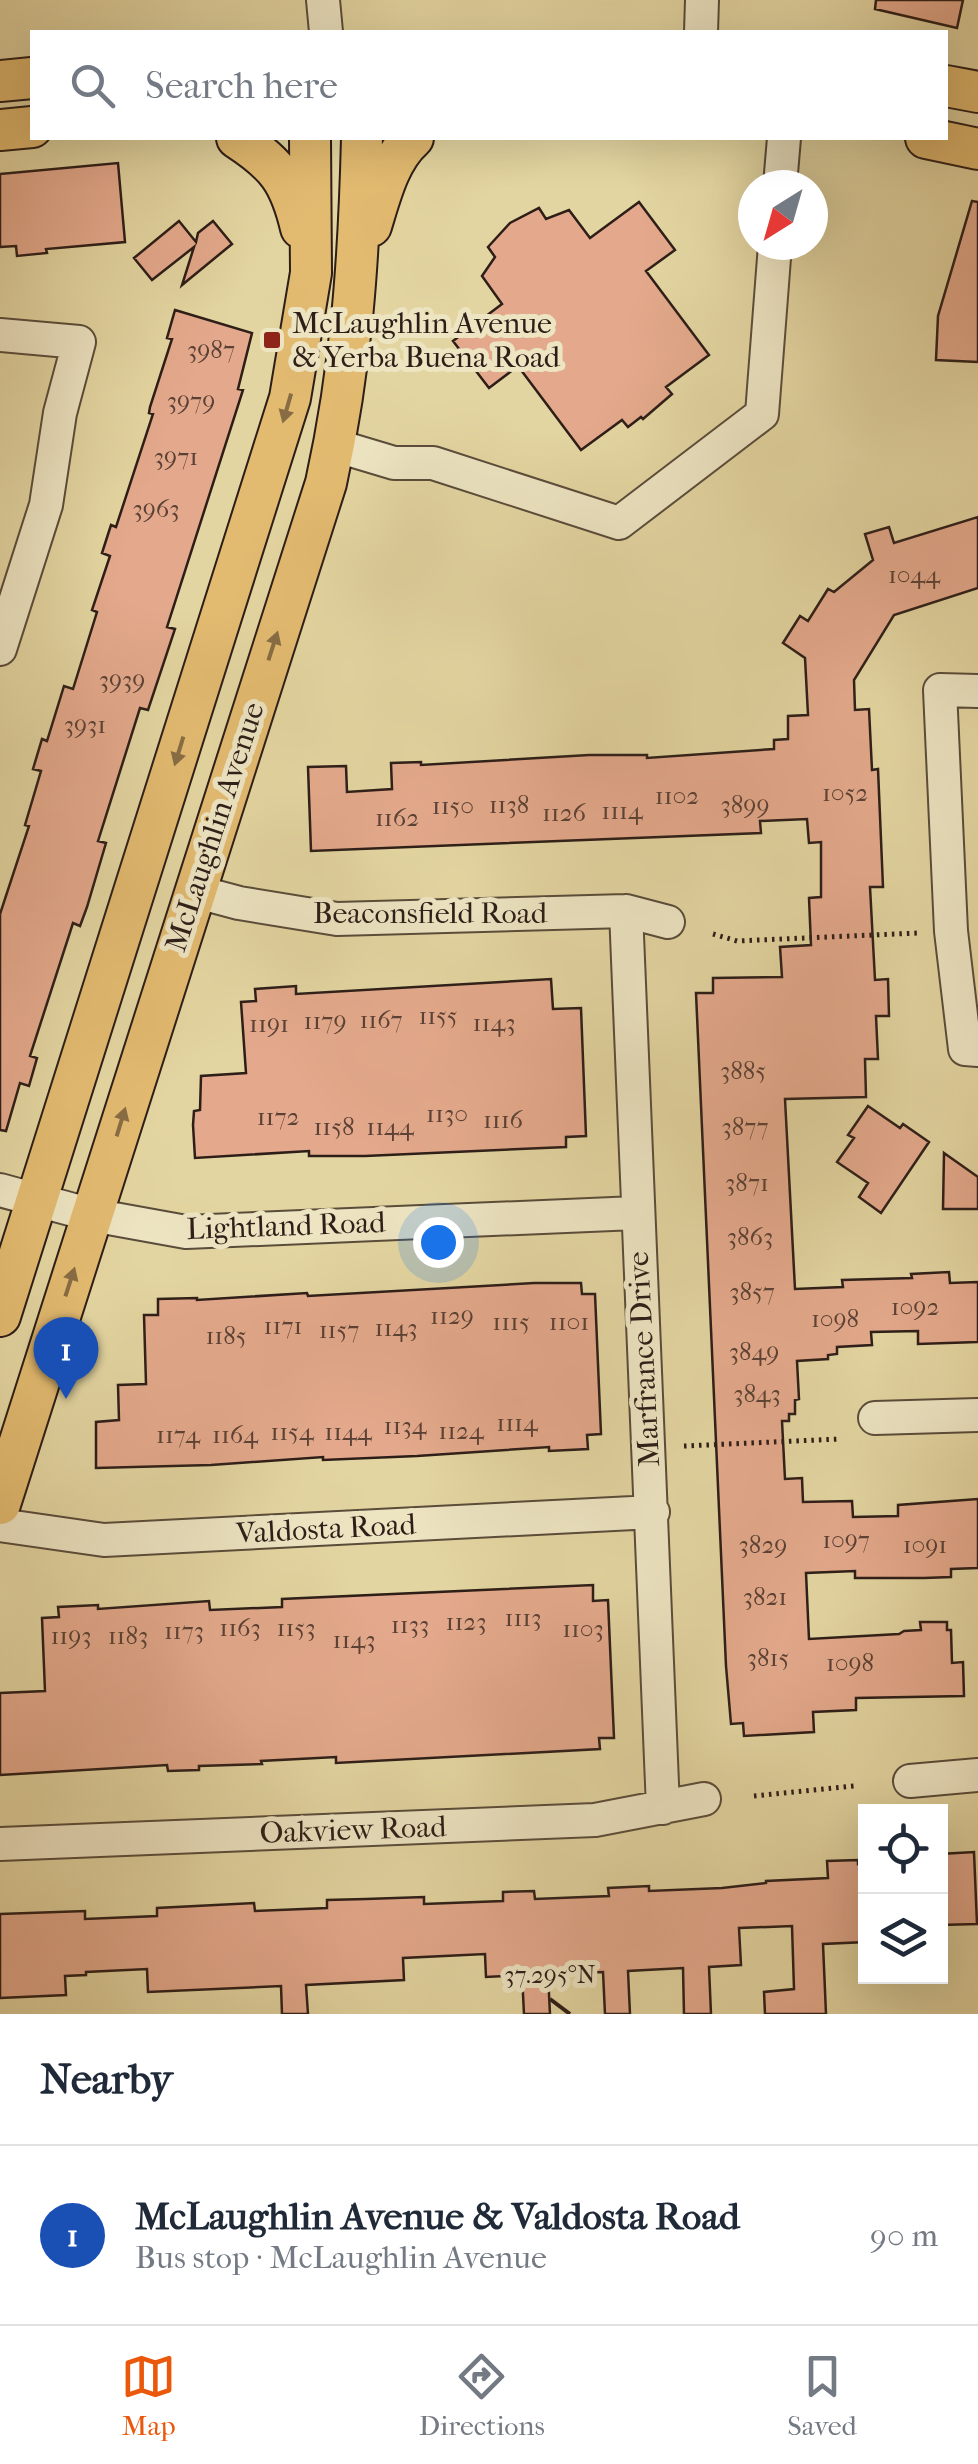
<!DOCTYPE html>
<html lang="en">
<head>
<meta charset="utf-8">
<style>
	:root { --surface:#fff; --page:#f2f2f3; --text:#1f2937; --muted:#747a83; --line:#e0e1e3; --accent:#ea580c }
	body { margin:0; font-family:"IM FELL French Canon",serif; background:var(--page); color:var(--text) }
	.controls { position:absolute; right:30px; bottom:30px; display:grid; overflow:hidden; border-radius:0px; box-shadow:0 10px 40px #0002 }
	.controls button { width:90px; height:90px; display:grid; place-items:center; padding:0; border:0; border-bottom:2px solid var(--line); background:var(--surface); color:var(--text); font:50px sans-serif }
	.compass { position:absolute; left:738px; top:170px; width:90px; height:90px; border-radius:50%; background:var(--surface); box-shadow:0 10px 40px #0002; rotate:217deg }
	.you { position:absolute; left:438px; top:1242px; width:35px; height:35px; margin:-25px; border:8px solid #fff; border-radius:50%; background:#1a73e8; box-shadow:0 0 0 15px #1a73e833 }
	.badge { display:grid; place-items:center; width:65px; height:65px; border-radius:50%; background:var(--accent); color:#fff; font-size:32px; font-weight:700 }
	.pin { position:absolute; translate:-50% -82px; filter:drop-shadow(0 2px 5px #0008) }
	.pin::after { content:''; position:absolute; top:52px; width:35px; height:30px; background:inherit; clip-path:polygon(0 0,100% 0,50% 100%) }
	.list { margin:0; padding:0; list-style:none }
	h2 { display:flex; justify-content:space-between; align-items:center; height:130px; margin:0; padding:0 40px; font-size:42px }
	h2 small { font-size:32px; font-weight:400; color:var(--muted) }
	.list li { display:grid; grid-template-columns:65px 1fr auto; gap:30px; align-items:center; box-sizing:border-box; height:180px; padding:0 40px; border-top:2px solid var(--line) }
	.list b { display:block; font-size:38px; white-space:nowrap }
	.list p { margin:0; font-size:32px; white-space:nowrap; color:var(--muted) }
	.list em { font-size:32px; font-style:normal; color:var(--muted) }
	.icon { flex:none; width:55px; height:55px; fill:none; stroke:currentColor; stroke-width:2; stroke-linecap:round; stroke-linejoin:round }
	.map { position:relative; flex:none; width:978px; height:2014px; overflow:hidden }
	.search { position:absolute; background:var(--surface); box-shadow:0 10px 40px #0002; left:30px; right:30px; top:30px; height:110px; display:flex; align-items:center; gap:25px; box-sizing:border-box; padding:0 35px; border-radius:0px; color:var(--muted); font-size:38px }
	.sheet { height:310px; background:var(--surface) }
	nav { display:flex; justify-content:space-around; align-items:center; box-sizing:border-box; height:140px; border-top:2px solid var(--line); background:var(--surface); font-size:28px; color:var(--muted) }
	nav a { display:grid; justify-items:center; gap:5px }
	nav .on { color:var(--accent) }
	.map>svg:first-child { display:block }
	.building { fill:#e4a98c; stroke:#2d1e18; stroke-width:2.5 }
	.lines { fill:none; stroke-linecap:round; stroke-linejoin:round }
	.minor-casing { stroke:#5a4c3a; stroke-width:36 }
	.major-casing { stroke:#2d1e18; stroke-width:44 }
	.path { stroke:#2d1e18; stroke-width:5; stroke-dasharray:2.5 5; stroke-linecap:butt }
	.minor { stroke:#ede4c2; stroke-width:32 }
	.major { stroke:#e2ba70; stroke-width:40 }
	.oneway { fill:#886c44 }
	.ticks { fill:none; stroke:#2d1e18; stroke-width:4 }
	.poi-dot { fill:#8f2418; stroke:#ede4c2; stroke-width:4 }
	.labels { text-anchor:middle; dominant-baseline:central; stroke-width:10; stroke-linejoin:round; paint-order:stroke }
	.number-label { font-size:25px; fill:#5b4135 }
	.poi-label { font-size:30px; fill:#2d1e18; stroke:#ede4c2; text-anchor:start }
	.street-label { font-size:30px; fill:#2d1e18; stroke:#ede4c2 }
	.ticks-label { font-size:25px; text-anchor:middle; fill:#2d1e18; stroke:#ede4c2; stroke-width:10; stroke-linejoin:round; paint-order:stroke }
</style>
</head>
<body>
<div class="map">
<svg width="978" height="2014" viewBox="0 0 978 2014">
	<rect width="100%" height="100%" fill="#e3d5a1"/>
	<filter id="stains"><feTurbulence type="fractalNoise" baseFrequency=".002" numOctaves="4"/><feColorMatrix values="0 0 0 0 .2 0 0 0 0 .09 0 0 0 0 .02 0 0 0 .5 -.17"/></filter>
	<radialGradient id="worn" r=".72"><stop offset=".6" stop-color="#630" stop-opacity="0"/><stop offset="1" stop-color="#630" stop-opacity=".3"/></radialGradient>
	<!-- building -->
	<path class="building" d="M876 0H963L957 28 875 9Z
		M118 163 125 242 46 249 47 253 17 256 16 246 0 247V174Z
		M972 201 978 202V362L936 360 938 316Z
		M639 202 675 250 646 271 709 355 666 387 672 394 643 419 641 417 628 427 622 420 581 450 518 366 489 388 453 341 502 304 482 276 495 257 488 247 510 223 539 208 546 219 569 210 590 238Z
		M179 221 196 242 198 233 213 221 232 244 182 285 194 247 152 280 134 258Z
		M175 310 252 333 238 389 243 390 167 627 175 629 148 710 140 708 98 841 106 843 87 907 80 926 73 923 30 1056 37 1058 29 1086 20 1083 6 1131 0 1130V914L29 826 25 825 41 771 33 769 42 739 47 741 64 686 73 689 97 612 92 610 110 556 102 553 111 525 116 527 153 414 149 413 150 407 172 339 167 338Z
		M978 517V588L894 615 854 680 855 710 869 709 872 770 878 769 883 887H870L875 980 888 979 889 1016H876L878 1059H865L866 1097 785 1099 795 1289 843 1287 842 1280 912 1278 911 1274 949 1272 950 1283 978 1282V1342L918 1344V1331L871 1332 872 1345 837 1347V1354L828 1355V1359L797 1361 799 1399 795 1400V1414H789V1421H782L785 1479 802 1478 803 1502 852 1501 853 1517 898 1516V1505L978 1499V1568L951 1569V1577L924 1578H855V1571L806 1573 809 1639 899 1634 904 1631 921 1630 920 1622H947V1630H951L952 1663 963 1662 964 1696 856 1698V1710L813 1712 814 1732 744 1736 743 1723 731 1724 726 1666 696 993H713V978L782 977 780 947 811 945 809 898 821 897V842L809 843 807 819 760 821 761 833 311 851 308 767 346 766 347 792 392 789 391 763 421 762V765L589 755H647V758L774 749V740L788 739V716L808 715 805 658 783 643 800 616 808 621 828 589 834 592 873 560 865 534 889 527 894 543Z
		M551 979 553 1009 581 1008 586 1136 566 1137V1147L365 1156H309V1151L195 1158 193 1125 194 1111 200 1110 201 1076 246 1073 241 1002 256 1001 255 989 296 986V994Z
		M868 1106 900 1128 903 1124 929 1142 881 1213 859 1197 868 1183 837 1162 854 1138 848 1135Z
		M944 1153 978 1177V1209H943Z
		M534 1283H581L582 1294H595L601 1434 587 1435 588 1449 549 1451V1447L417 1456 323 1460V1457L211 1465 96 1468V1422L119 1420 118 1385 146 1384 144 1315H158V1299L197 1298V1300L307 1293 308 1296Z
		M593 1585V1601L608 1600 614 1738H599L600 1749 336 1763V1757L261 1761 262 1764 199 1766V1770L168 1771 167 1765 0 1775V1693L45 1691 42 1618 59 1617 58 1607 98 1605V1609L209 1601 210 1610 282 1607V1599Z
		M974 1852 977 1924 940 1925V1854Z
		M858 1860V1864L866 1863V1942L823 1944 826 2014H765L764 1992 794 1989 792 1926 739 1928 741 1965 709 1967 711 2014H684L683 1968 628 1971 630 2014H605L603 1972 548 1974 550 2014H524L522 1975 486 1977 485 1954 403 1958 404 1980 306 1985 308 2014H282L281 1986 148 1992 147 1969 86 1972V1975L65 1976 66 1995 0 1998V1914L85 1911V1919L157 1916V1908L254 1903 255 1911 327 1908V1900L366 1899 424 1897V1904L503 1901V1892L534 1891 535 1899 609 1896 608 1888 649 1886V1891L722 1888 766 1883V1881L828 1878 827 1861Z"/>
	<g class="lines">
		<!-- minor casing -->
		<g class="minor-casing">
			<path id="minor" d="M323 0 326 32
				M701 32 702 0
				M780 185 784 138
				M0 335 79 342 60 413 46 505 0 649
				M334 445 394 463H433L619 523 762 414 775 245
				M978 691 940 690 951 931 965 1049 978 1050
				M194 891 239 903 337 919 626 911 668 922
				M626 911 663 1808
				M0 1190 92 1215 186 1232 636 1213
				M875 1418 978 1415
				M0 1525 104 1540 653 1512
				M910 1781 978 1775
				M0 1844 595 1820 704 1799"/>
		</g>
		<!-- major casing -->
		<g class="major-casing">
			<path id="major" d="M0 81 32 78
				M946 86 978 92
				M0 130 32 127
				M237 138C277 164 290 181 301 228
				M926 138 978 149
				M371 226C380 197 389 159 413 138
				M0 1316 290 398 311 273 310 138
				M0 1504 326 483C352 365 359 257 362 138"/>
		</g>
		<!-- path -->
		<path class="path" d="M713 934 737 941 918 933
			M684 1446 840 1439
			M754 1796 854 1786"/>
		<!-- minor -->
		<use href="#minor" class="minor"/>
		<!-- major -->
		<use href="#major" class="major"/>
	</g>
	<!-- one-way arrows -->
	<defs><path id="oneway-solid" d="M-6-.8H1V-3.2L6.5 0L1 3.2V.8H-6Z" transform="scale(2.5)"/></defs>
	<g class="oneway">
		<use href="#oneway-solid" transform="translate(287 408) rotate(106)"/>
		<use href="#oneway-solid" transform="translate(273 646) rotate(-72)"/>
		<use href="#oneway-solid" transform="translate(179 751) rotate(107)"/>
		<use href="#oneway-solid" transform="translate(121 1122) rotate(-73)"/>
		<use href="#oneway-solid" transform="translate(70 1282) rotate(-72)"/>
	</g>
	<!-- ticks -->
	<path class="ticks" d="M550 1999 570 2014"/>
	<!-- markers -->
	<rect class="poi-dot" x="262" y="330" width="20" height="20" rx="5"/>
	<g class="labels">
		<!-- number labels -->
		<g class="number-label">
			<text x="211" y="349">3987</text>
			<text x="191" y="400">3979</text>
			<text x="176" y="456">3971</text>
			<text x="156" y="508">3963</text>
			<text x="914" y="574">1044</text>
			<text x="122" y="679">3939</text>
			<text x="85" y="724">3931</text>
			<text x="845" y="792">1052</text>
			<text x="677" y="795">1102</text>
			<text x="509" y="804">1138</text>
			<text x="745" y="804">3899</text>
			<text x="453" y="805">1150</text>
			<text x="622" y="810">1114</text>
			<text x="564" y="812">1126</text>
			<text x="397" y="817">1162</text>
			<text x="438" y="1015">1155</text>
			<text x="381" y="1019">1167</text>
			<text x="325" y="1020">1179</text>
			<text x="494" y="1022">1143</text>
			<text x="269" y="1023">1191</text>
			<text x="743" y="1070">3885</text>
			<text x="447" y="1113">1130</text>
			<text x="278" y="1116">1172</text>
			<text x="503" y="1119">1116</text>
			<text x="334" y="1126">1158</text>
			<text x="390" y="1126">1144</text>
			<text x="745" y="1126">3877</text>
			<text x="747" y="1182">3871</text>
			<text x="750" y="1236">3863</text>
			<text x="752" y="1291">3857</text>
			<text x="915" y="1306">1092</text>
			<text x="452" y="1315">1129</text>
			<text x="835" y="1318">1098</text>
			<text x="511" y="1321">1115</text>
			<text x="569" y="1321">1101</text>
			<text x="283" y="1325">1171</text>
			<text x="396" y="1327">1143</text>
			<text x="339" y="1329">1157</text>
			<text x="226" y="1335">1185</text>
			<text x="754" y="1351">3849</text>
			<text x="757" y="1393">3843</text>
			<text x="517" y="1422">1114</text>
			<text x="405" y="1425">1134</text>
			<text x="461" y="1430">1124</text>
			<text x="292" y="1431">1154</text>
			<text x="348" y="1431">1144</text>
			<text x="178" y="1434">1174</text>
			<text x="235" y="1434">1164</text>
			<text x="846" y="1539">1097</text>
			<text x="763" y="1544">3829</text>
			<text x="925" y="1544">1091</text>
			<text x="765" y="1596">3821</text>
			<text x="523" y="1617">1113</text>
			<text x="466" y="1621">1123</text>
			<text x="410" y="1624">1133</text>
			<text x="240" y="1627">1163</text>
			<text x="296" y="1627">1153</text>
			<text x="583" y="1628">1103</text>
			<text x="184" y="1630">1173</text>
			<text x="71" y="1635">1193</text>
			<text x="128" y="1635">1183</text>
			<text x="354" y="1639">1143</text>
			<text x="768" y="1657">3815</text>
			<text x="850" y="1662">1098</text>
		</g>
		<!-- poi labels -->
		<g class="poi-label">
			<text x="292" y="323">McLaughlin Avenue<tspan x="292" dy="34">&amp; Yerba Buena Road</tspan></text>
		</g>
		<!-- street labels -->
		<g class="street-label">
			<text transform="translate(215 827) rotate(-72)">McLaughlin Avenue</text>
			<text x="430" y="913">Beaconsfield Road</text>
			<text transform="translate(286 1226) rotate(-2)">Lightland Road</text>
			<text transform="translate(644 1359) rotate(-93)">Marfrance Drive</text>
			<text transform="translate(326 1529) rotate(-3)">Valdosta Road</text>
			<text transform="translate(353 1830) rotate(-2)">Oakview Road</text>
		</g>
	</g>
	<g class="ticks-label">
		<text x="550" y="1983">37.295°N</text>
	</g>
	<rect width="100%" height="100%" filter="url(#stains)"/>
	<rect width="100%" height="100%" fill="url(#worn)"/>
</svg>
<div class="controls">
<button><svg class="icon" aria-label="locate" viewBox="0 0 24 24"><circle cx="12" cy="12" r="6"/><path d="M12 2v4M12 18v4M2 12h4M18 12h4"/></svg></button>
<button><svg class="icon" aria-label="layers" viewBox="0 0 24 24"><path d="M12 4l9 5-9 5-9-5zM3 14l9 5 9-5"/></svg></button>
</div>
<svg class="compass" viewBox="-18 -18 36 36"><path d="M0-13l5 13h-10z" fill="#e53935"/><path d="M0 13l5-13h-10z" fill="#747a83"/></svg>
<div class="you"></div>
<div class="pin badge" style="left:66px;top:1399px;background:#1a4fb4">1</div>
<div class="search"><svg class="icon" aria-label="search" viewBox="0 0 24 24"><circle cx="10" cy="10" r="6"/><path d="M15 15l6 6"/></svg>Search here</div>
</div>
<section class="sheet">
<h2>Nearby<small></small></h2>
<ul class="list">
<li><span class="badge" style="background:#1a4fb4">1</span><div><b>McLaughlin Avenue &amp; Valdosta Road</b><p>Bus stop · McLaughlin Avenue</p></div><em>90 m</em></li>
</ul>
</section>
<nav>
<a class="on"><svg class="icon" aria-label="map" viewBox="0 0 24 24"><path d="M3 6l6-2 6 2 6-2v14l-6 2-6-2-6 2zM9 4v14M15 6v14"/></svg>Map</a>
<a><svg class="icon" aria-label="directions" viewBox="0 0 24 24"><path d="M12 3l9 9-9 9-9-9zM9 14v-3h6M13 9l2 2-2 2"/></svg>Directions</a>
<a><svg class="icon" aria-label="saved" viewBox="0 0 24 24"><path d="M7 4h10v16l-5-4-5 4z"/></svg>Saved</a>
</nav>
</body>
</html>
